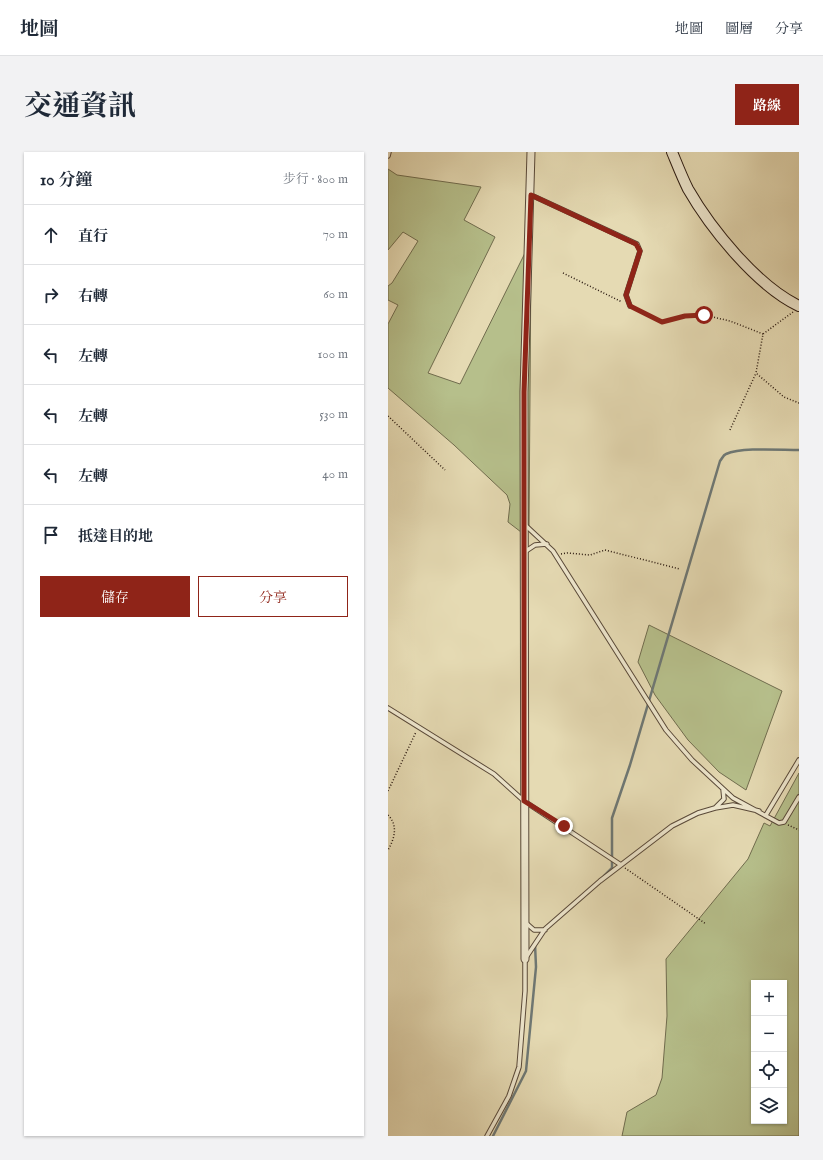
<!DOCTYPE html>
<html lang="zh-TW">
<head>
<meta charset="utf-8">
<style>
	:root { --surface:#fff; --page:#f2f2f3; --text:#1f2937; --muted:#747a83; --line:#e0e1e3; --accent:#8f2418 }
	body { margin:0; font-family:"IM FELL English","Noto Serif TC",serif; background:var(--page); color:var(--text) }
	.controls { position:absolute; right:12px; bottom:12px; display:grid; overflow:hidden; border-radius:0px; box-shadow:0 1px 3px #0004 }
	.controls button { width:36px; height:36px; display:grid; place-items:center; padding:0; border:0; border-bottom:1px solid var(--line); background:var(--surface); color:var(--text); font:20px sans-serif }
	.stop { position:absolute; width:12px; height:12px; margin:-9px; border:3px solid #8f2418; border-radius:50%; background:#fff }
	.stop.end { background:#8f2418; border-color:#fff; box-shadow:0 1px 4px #0008 }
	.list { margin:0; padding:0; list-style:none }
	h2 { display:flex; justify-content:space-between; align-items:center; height:52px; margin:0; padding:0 16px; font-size:17px }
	h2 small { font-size:13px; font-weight:400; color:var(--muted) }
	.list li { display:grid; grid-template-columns:26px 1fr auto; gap:12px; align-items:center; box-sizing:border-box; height:60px; padding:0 16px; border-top:1px solid var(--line) }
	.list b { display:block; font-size:15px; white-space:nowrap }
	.list em { font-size:13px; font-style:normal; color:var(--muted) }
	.actions { display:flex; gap:8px; padding:12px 16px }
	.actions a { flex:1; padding:9px 0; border:1px solid var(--accent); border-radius:0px; text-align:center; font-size:14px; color:var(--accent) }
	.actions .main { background:var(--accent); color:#fff }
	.icon { flex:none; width:22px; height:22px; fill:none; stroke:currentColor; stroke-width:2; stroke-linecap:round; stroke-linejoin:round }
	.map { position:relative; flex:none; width:411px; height:984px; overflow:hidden; border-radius:0px }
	header { display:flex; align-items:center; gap:24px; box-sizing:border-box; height:56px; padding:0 20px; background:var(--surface); border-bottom:1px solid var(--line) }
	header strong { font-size:19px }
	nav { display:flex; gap:22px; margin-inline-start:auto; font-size:14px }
	.intro { display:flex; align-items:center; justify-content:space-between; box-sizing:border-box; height:96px; padding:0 24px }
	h1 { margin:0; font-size:28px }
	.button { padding:10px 18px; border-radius:0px; background:var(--accent); color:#fff; font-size:14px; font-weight:700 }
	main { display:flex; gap:24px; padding:0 24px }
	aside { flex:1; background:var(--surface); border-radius:0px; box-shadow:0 1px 3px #0004 }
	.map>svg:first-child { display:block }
	.green { fill:#b6bf8b; stroke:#706c4e; fill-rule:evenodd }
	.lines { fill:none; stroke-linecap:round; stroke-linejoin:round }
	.stream { stroke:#6e7875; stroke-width:2.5 }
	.lane-casing { stroke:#594939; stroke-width:5.5 }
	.street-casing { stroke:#594939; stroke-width:9 }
	.secondary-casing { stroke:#2a1910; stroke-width:12 }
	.path { stroke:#2a1910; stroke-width:1.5; stroke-dasharray:1 2; stroke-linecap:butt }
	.lane { stroke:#eee7ce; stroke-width:3.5 }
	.street { stroke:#eee7ce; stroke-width:7 }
	.secondary { stroke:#eee7ce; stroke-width:10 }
	.route { stroke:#8f2418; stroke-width:5 }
</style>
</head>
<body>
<header>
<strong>地圖</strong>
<nav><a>地圖</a><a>圖層</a><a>分享</a></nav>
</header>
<div class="intro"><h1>交通資訊</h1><a class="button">路線</a></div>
<main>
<aside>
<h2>10 分鐘<small>步行 · 800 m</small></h2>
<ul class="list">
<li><svg class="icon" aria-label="ahead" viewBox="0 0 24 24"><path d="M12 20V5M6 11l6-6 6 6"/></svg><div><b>直行</b></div><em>70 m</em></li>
<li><svg class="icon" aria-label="right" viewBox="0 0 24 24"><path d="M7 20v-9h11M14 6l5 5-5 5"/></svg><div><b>右轉</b></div><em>60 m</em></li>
<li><svg class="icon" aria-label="left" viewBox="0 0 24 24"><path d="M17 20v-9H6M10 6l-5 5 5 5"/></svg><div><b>左轉</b></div><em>100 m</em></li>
<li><svg class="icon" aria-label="left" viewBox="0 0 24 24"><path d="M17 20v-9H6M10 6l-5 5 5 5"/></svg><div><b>左轉</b></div><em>530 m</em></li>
<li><svg class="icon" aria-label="left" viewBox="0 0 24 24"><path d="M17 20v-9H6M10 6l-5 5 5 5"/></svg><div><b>左轉</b></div><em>40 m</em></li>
<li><svg class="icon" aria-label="arrive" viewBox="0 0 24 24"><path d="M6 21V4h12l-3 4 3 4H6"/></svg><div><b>抵達目的地</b></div></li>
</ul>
<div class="actions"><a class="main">儲存</a><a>分享</a></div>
</aside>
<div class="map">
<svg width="411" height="984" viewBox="0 0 411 984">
	<rect width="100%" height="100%" fill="#e5dab3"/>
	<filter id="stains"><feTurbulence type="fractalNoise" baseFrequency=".005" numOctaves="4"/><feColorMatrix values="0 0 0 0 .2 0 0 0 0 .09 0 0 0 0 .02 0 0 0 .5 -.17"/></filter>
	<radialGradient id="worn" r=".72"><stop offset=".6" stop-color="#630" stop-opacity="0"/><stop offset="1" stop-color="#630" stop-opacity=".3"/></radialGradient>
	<!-- green -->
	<path class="green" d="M0 17 9 23 93 35 76 68 107 85 40 221 72 232 137 101 143 104 141 377 133 380 120 370 122 352 119 343 66 293 0 236V172L10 153 0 148V134L4 131 30 89 15 80 0 98Z
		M261 473 394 539 358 638 331 620 300 588 267 543 250 510Z
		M411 621V984H234L239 960 268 943 274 926 279 864 278 807 360 707 376 671 382 674ZM366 831H396V969H366Z"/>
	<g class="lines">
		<!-- stream -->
		<path class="stream" d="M216 724 224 716V666L242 613 332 309C334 307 335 303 338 302 354 295 392 298 411 298
			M105 984 138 919 148 815 147 792"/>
		<!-- lane casing -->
		<g class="lane-casing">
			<path id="lane" d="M0 4 1 0
				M143 43 249 92 252 99 238 143 242 154
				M136 372 165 399 278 578 304 608 345 646 391 671 396 670 411 645
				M138 399 147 393 159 392
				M0 556 106 622 136 649 233 713
				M327 656 336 647 335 637
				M378 663 411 608
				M138 771 146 778H157
				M99 984 121 944 131 915 137 839V807L157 777 212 729 284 674 310 661 327 656 345 653 371 659"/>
		</g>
		<!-- street casing -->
		<g class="street-casing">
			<path id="street" d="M137 807 136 240 143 0"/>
		</g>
		<!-- secondary casing -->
		<g class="secondary-casing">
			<path id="secondary" d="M284 0C289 12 294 25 300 37 323 77 369 134 411 154"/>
		</g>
		<!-- path -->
		<path class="path" d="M175 121 234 150
			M246 157 274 170 297 164 316 163 342 169 375 182
			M405 160 375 182 368 221 396 245 411 251
			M0 264 57 318
			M342 278 368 221
			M173 402 179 401 202 403 217 398 292 417
			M0 639 28 580
			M0 663C10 673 7 686 0 698
			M400 673 411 678
			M237 716 318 772"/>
		<!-- lane -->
		<use href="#lane" class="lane"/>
		<!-- street -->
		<use href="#street" class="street"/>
		<!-- secondary -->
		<use href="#secondary" class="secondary"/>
	</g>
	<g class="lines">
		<!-- route -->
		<path class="route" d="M176 674 136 649V240L143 43 248 92 252 99 238 143 242 154 274 170 297 164 316 163"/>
	</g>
	<rect width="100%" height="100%" filter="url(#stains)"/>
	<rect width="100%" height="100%" fill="url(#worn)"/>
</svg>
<div class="controls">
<button>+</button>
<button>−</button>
<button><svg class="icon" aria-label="locate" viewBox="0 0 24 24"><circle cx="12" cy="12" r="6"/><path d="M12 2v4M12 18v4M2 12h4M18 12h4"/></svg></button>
<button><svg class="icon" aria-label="layers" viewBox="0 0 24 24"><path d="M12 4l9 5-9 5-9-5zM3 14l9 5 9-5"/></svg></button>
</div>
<div class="stop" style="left:316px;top:163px"></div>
<div class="stop end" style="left:176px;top:674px"></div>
</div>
</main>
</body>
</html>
